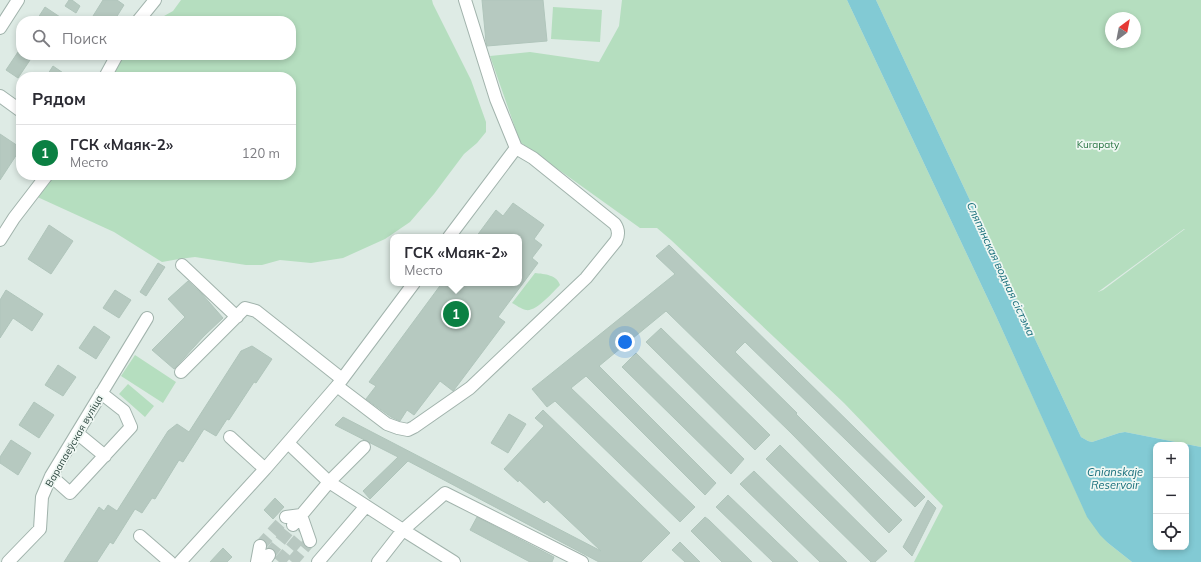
<!DOCTYPE html>
<html lang="ru">
<head>
<meta charset="utf-8">
<style>
	:root { --surface:#fff; --page:#f2f2f3; --text:#2b2b33; --muted:#7c7c81; --line:#e1e1e2; --accent:#0b8043 }
	body { margin:0; font-family:Mulish,sans-serif; background:var(--page); color:var(--text) }
	.controls { position:absolute; right:12px; bottom:12px; display:grid; overflow:hidden; border-radius:8px; box-shadow:0 2px 6px #0003 }
	.controls button { width:36px; height:36px; display:grid; place-items:center; padding:0; border:0; border-bottom:1px solid var(--line); background:var(--surface); color:var(--text); font:20px sans-serif }
	.compass { position:absolute; left:1105px; top:12px; width:36px; height:36px; border-radius:50%; background:var(--surface); box-shadow:0 2px 6px #0003; rotate:32deg }
	.you { position:absolute; left:625px; top:342px; width:14px; height:14px; margin:-10px; border:3px solid #fff; border-radius:50%; background:#1a73e8; box-shadow:0 0 0 6px #1a73e833 }
	.badge { display:grid; place-items:center; width:26px; height:26px; border-radius:50%; background:var(--accent); color:#fff; font-size:13px; font-weight:700 }
	.pin { position:absolute; translate:-50% -50%; border:2px solid #fff; box-shadow:0 1px 4px #0006 }
	.popup { position:absolute; left:390px; top:234px; width:132px; height:52px; box-sizing:border-box; display:grid; place-content:center; border-radius:8px; background:var(--surface); filter:drop-shadow(0 1px 3px #0005); font-size:13px; white-space:nowrap; color:var(--muted) }
	.popup b { font-size:15px; color:var(--text) }
	.popup::after { content:''; position:absolute; left:50%; top:100%; margin-left:-8px; border:8px solid transparent; border-top-color:var(--surface) }
	.list { margin:0; padding:0; list-style:none }
	h2 { display:flex; justify-content:space-between; align-items:center; height:52px; margin:0; padding:0 16px; font-size:17px }
	h2 small { font-size:13px; font-weight:400; color:var(--muted) }
	.list li { display:grid; grid-template-columns:26px 1fr auto; gap:12px; align-items:center; box-sizing:border-box; height:56px; padding:0 16px; border-top:1px solid var(--line) }
	.list b { display:block; font-size:15px; white-space:nowrap }
	.list p { margin:0; font-size:13px; white-space:nowrap; color:var(--muted) }
	.list em { font-size:13px; font-style:normal; color:var(--muted) }
	.icon { flex:none; width:22px; height:22px; fill:none; stroke:currentColor; stroke-width:2; stroke-linecap:round; stroke-linejoin:round }
	.map { position:relative; flex:none; width:1201px; height:562px; overflow:hidden }
	.search { position:absolute; background:var(--surface); box-shadow:0 2px 6px #0003; left:16px; top:16px; width:280px; height:44px; display:flex; align-items:center; gap:10px; box-sizing:border-box; padding:0 14px; border-radius:16px; color:var(--muted); font-size:15px }
	.panel { position:absolute; background:var(--surface); box-shadow:0 2px 6px #0003; left:16px; top:72px; width:280px; height:108px; border-radius:16px }
	.map>svg:first-child { display:block }
	.green { fill:#b5debf; fill-rule:evenodd }
	.water { fill:#82cad4; fill-rule:evenodd }
	.building { fill:#b6c9c0; stroke:#b0c5bb }
	.lines { fill:none; stroke-linecap:round; stroke-linejoin:round }
	.minor-tunnel { stroke:#b8c8c1; stroke-width:12; stroke-dasharray:12 6; stroke-linecap:butt }
	.minor-casing { stroke:#a1b3ac; stroke-width:14 }
	.minor { stroke:#fff; stroke-width:12 }
	.labels { text-anchor:middle; dominant-baseline:central; stroke-width:3.5; stroke-linejoin:round; paint-order:stroke }
	.park-label { font-size:10px; fill:#277442; stroke:#eff7f3 }
	.street-label { font-size:10px; fill:#1f3b33; stroke:#eff7f3 }
	.water-label { font-size:11px; font-style:italic; fill:#166d7a; stroke:#eff7f3 }
</style>
</head>
<body>
<div class="map">
<svg width="1201" height="562" viewBox="0 0 1201 562">
	<rect width="100%" height="100%" fill="#deebe5"/>
	<!-- green -->
	<path class="green" d="M181 0H432L433 4 471 80 486 122V132L477 143 464 154 434 194 410 222 385 239 343 258 311 263 280 260 262 265H246L195 257 179 259 162 262 114 232 33 195 48 175H291V77H106L123 55H291V21H155L173 11Z
		M622 0H847L996 316 1087 516 1108 543 1132 562H914L943 506 844 403 671 240 657 228H640L520 142 490 56 530 52 599 62 619 26Z
		M876 0H1201V447L1125 432 1119 433 1092 442 1088 441 1081 437ZM1111 18H1135V42H1111ZM1185 229 1103 290 1098 292 1184 229Z
		M553 7 602 10 600 42 551 39Z
		M535 273C545 274 557 275 560 285 553 292 536 312 526 310 521 309 516 305 512 303Z
		M135 355 176 382 163 403 121 376Z
		M128 384 154 406 145 417 119 394Z"/>
	<!-- water -->
	<path class="water" d="M847 0H876L1081 437 1088 441 1092 442 1119 433 1125 432 1201 447V562H1132L1108 543 1100 535 1087 517 996 316ZM1156 445H1186V547H1156Z"/>
	<!-- building -->
	<path class="building" d="M69 0H72L80 6 76 13 65 6Z
		M103 0H117L124 5 114 21H101L93 16Z
		M482 0H543L547 41 487 46 486 42Z
		M45 7 66 21H36Z
		M18 52 21 55 30 60 18 78 6 70Z
		M53 66 69 77H46Z
		M0 134 21 148 0 180Z
		M513 203 544 225 534 239 542 245 532 258 538 263 498 317 505 322 454 390 453 391 440 381 414 415 407 410 400 421 391 417 366 399 376 386 369 382 442 283H519V237H476L496 210 503 216Z
		M49 225 73 241 51 274 28 259Z
		M669 245 925 497 915 507 745 342 735 352 797 413 796 414 902 520 889 533 791 433 666 311 599 366 716 483 705 495 586 376 571 388 695 507 680 522 555 401 547 407 532 389 675 274 656 256Z
		M158 263 165 267 146 296 140 292Z
		M188 281 202 294 223 318 204 336 174 369 152 350 185 317 168 299Z
		M6 290 43 314 32 331 13 318 0 338V300Z
		M115 290 131 300 119 318 103 308Z
		M94 326 110 337 96 359 79 348Z
		M661 328 770 435 755 450 646 342Z
		M252 346 272 359 256 383 254 382 229 420 227 419 216 436 204 429 183 462 179 460 155 499 152 498 142 513 135 509 113 544 110 542 97 562H64L99 507 104 511 108 505 117 511 168 431 177 424 189 432 241 351Z
		M636 353 744 459 731 474 622 367Z
		M58 365 76 377 63 396 45 385Z
		M34 402 54 415 39 438 19 425Z
		M543 410 670 533 641 562H599L408 461 370 499 363 491 398 457 335 425 343 417 601 551 547 500 544 503 519 480 518 482 504 469 544 426 535 418Z
		M509 414 526 424 508 453 491 443Z
		M11 440 31 453 18 475 0 463V457Z
		M780 445 887 551 875 562H871L766 459Z
		M754 471 847 562H820L740 484Z
		M728 495 798 562H773L716 507Z
		M275 498 284 507 273 519 264 510Z
		M928 500 936 508 912 556 903 547Z
		M477 517 554 557 552 562H530L470 530Z
		M705 517 709 520 752 562H722L691 531Z
		M680 542 700 562H685L672 550Z
		M223 548 232 557 227 562H210Z"/>
	<g class="lines">
		<!-- minor-tunnel -->
		<path class="minor-tunnel" d="M260 546 286 517
			M269 555 293 525
			M279 562 303 534
			M292 562 310 541"/>
		<!-- minor casing -->
		<g class="minor-casing">
			<path id="minor" d="M138 21 155 0
				M0 28 18 0
				M105 77 117 55
				M0 96 21 111
				M449 237 516 148
				M0 240 14 218 47 175
				M182 265 237 317
				M181 372 245 308 256 311 342 379
				M337 386 387 424 398 428 408 430 414 427 470 388 586 278 616 241C619 235 619 230 615 224L533 158 516 148 496 99 465 0
				M77 433 105 456
				M230 437 265 469
				M288 443 329 482 403 530 445 493 582 562
				M51 476 70 493 131 427 124 411 101 393
				M286 517 301 515 310 541
				M293 525 329 482 364 447
				M140 536 170 562
				M8 562 40 529 42 497 51 476 147 318
				M180 562 265 469 337 386 414 283
				M257 562 260 546
				M264 562 269 555
				M318 562 366 506
				M378 562 403 530 454 562"/>
		</g>
		<!-- minor -->
		<use href="#minor" class="minor"/>
	</g>
	<g class="labels">
		<!-- park labels -->
		<g class="park-label">
			<text x="1098" y="144">Kurapaty</text>
		</g>
		<!-- street labels -->
		<g class="street-label">
			<text transform="translate(74 441) rotate(-60)">Варапаеўская вуліца</text>
		</g>
		<!-- water labels -->
		<g class="water-label">
			<text transform="translate(1001 269) rotate(65)">Сляпянская водная сістэма</text>
			<text x="1115" y="472">Cnianskaje<tspan x="1115" dy="13">Reservoir</tspan></text>
		</g>
	</g>
</svg>
<div class="controls">
<button>+</button>
<button>−</button>
<button><svg class="icon" aria-label="locate" viewBox="0 0 24 24"><circle cx="12" cy="12" r="6"/><path d="M12 2v4M12 18v4M2 12h4M18 12h4"/></svg></button>
</div>
<svg class="compass" viewBox="-18 -18 36 36"><path d="M0-13l5 13h-10z" fill="#e53935"/><path d="M0 13l5-13h-10z" fill="#7c7c81"/></svg>
<div class="you"></div>
<div class="pin badge" style="left:456px;top:314px">1</div>
<div class="popup"><b>ГСК «Маяк-2»</b>Место</div>
<div class="search"><svg class="icon" aria-label="search" viewBox="0 0 24 24"><circle cx="10" cy="10" r="6"/><path d="M15 15l6 6"/></svg>Поиск</div>
<section class="panel">
<h2>Рядом<small></small></h2>
<ul class="list">
<li><span class="badge">1</span><div><b>ГСК «Маяк-2»</b><p>Место</p></div><em>120 m</em></li>
</ul>
</section>
</div>
</body>
</html>
